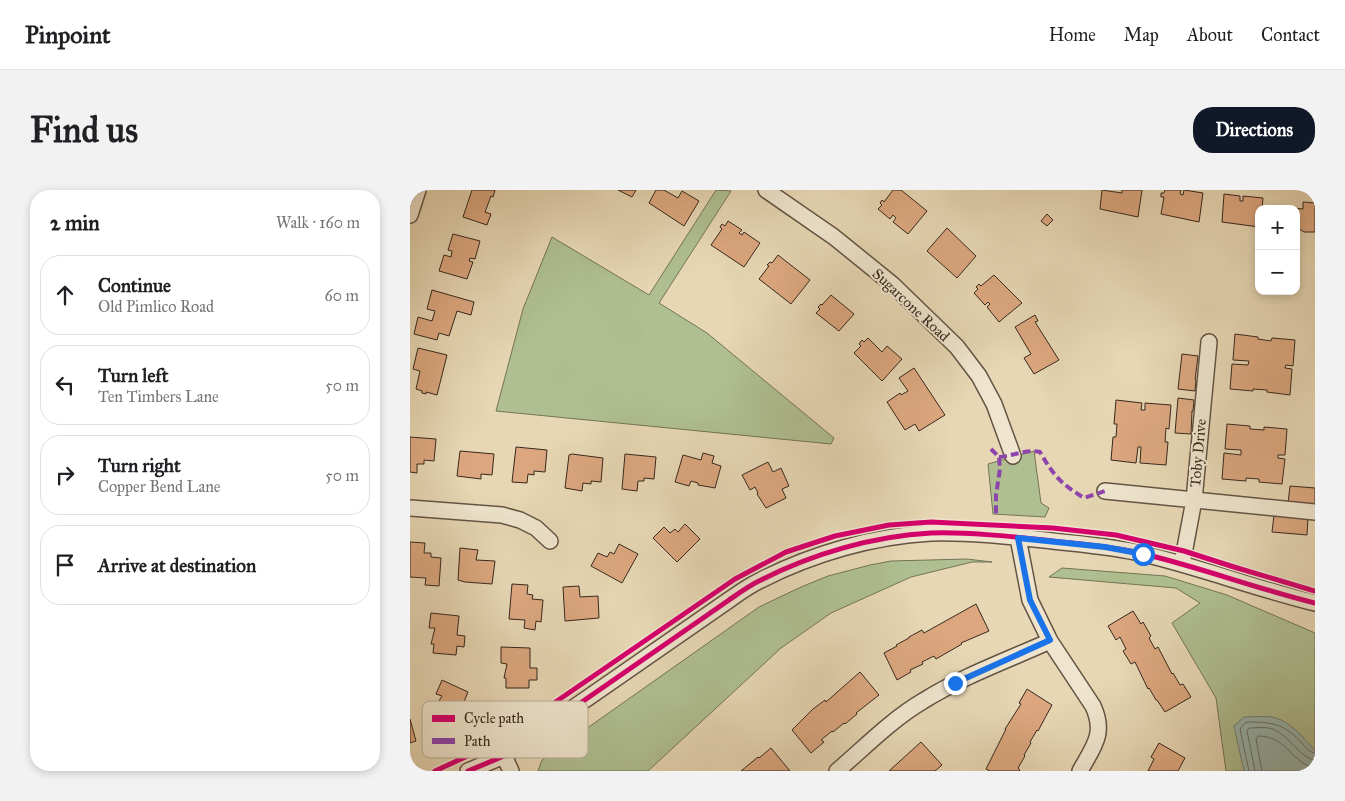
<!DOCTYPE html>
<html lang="en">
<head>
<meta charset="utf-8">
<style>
	:root { --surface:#fff; --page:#f2f2f2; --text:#202124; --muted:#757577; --line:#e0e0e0; --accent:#111827 }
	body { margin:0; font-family:"IM FELL Great Primer",serif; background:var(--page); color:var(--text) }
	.controls { position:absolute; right:15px; top:15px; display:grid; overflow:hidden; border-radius:10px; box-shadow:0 2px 8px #0003 }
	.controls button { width:45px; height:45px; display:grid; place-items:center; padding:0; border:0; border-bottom:1px solid var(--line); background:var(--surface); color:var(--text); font:25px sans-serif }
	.stop { position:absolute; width:15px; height:15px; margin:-11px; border:4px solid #1a73e8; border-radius:50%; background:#fff }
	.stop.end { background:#1a73e8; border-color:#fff; box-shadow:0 1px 5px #0008 }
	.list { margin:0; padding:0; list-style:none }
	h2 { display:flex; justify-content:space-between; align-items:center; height:65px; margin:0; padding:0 20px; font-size:21px }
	h2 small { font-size:16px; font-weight:400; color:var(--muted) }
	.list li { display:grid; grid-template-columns:32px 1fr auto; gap:15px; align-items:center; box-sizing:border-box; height:80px; margin:0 10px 10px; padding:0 10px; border:1px solid var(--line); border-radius:20px }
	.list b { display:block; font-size:19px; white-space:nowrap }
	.list p { margin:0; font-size:16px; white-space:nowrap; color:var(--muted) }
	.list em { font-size:16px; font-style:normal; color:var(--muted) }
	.icon { flex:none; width:28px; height:28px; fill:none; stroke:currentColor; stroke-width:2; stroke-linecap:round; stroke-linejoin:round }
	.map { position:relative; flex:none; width:905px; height:581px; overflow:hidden; border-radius:20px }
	header { display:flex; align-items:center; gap:30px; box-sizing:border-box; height:70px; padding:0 25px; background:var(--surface); border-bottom:1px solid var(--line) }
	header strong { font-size:24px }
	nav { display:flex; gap:28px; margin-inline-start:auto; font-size:18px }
	.intro { display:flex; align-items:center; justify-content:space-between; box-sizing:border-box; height:120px; padding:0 30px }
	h1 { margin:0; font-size:35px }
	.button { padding:12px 22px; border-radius:20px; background:var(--accent); color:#fff; font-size:18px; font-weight:700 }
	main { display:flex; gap:30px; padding:0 30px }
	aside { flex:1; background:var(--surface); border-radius:20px; box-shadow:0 2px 8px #0003 }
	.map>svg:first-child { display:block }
	.green { fill:#afbf91; stroke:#737458 }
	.water { fill:#97b8b2; stroke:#717e77 }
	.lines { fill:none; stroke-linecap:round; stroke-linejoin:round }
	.shore { stroke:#677068; stroke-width:1 }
	.building { fill:#dca77f; stroke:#37281e }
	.minor-casing { stroke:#635444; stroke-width:18 }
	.minor { stroke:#efe5ce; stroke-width:15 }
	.quiet { stroke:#8e44ad; stroke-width:4; stroke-dasharray:8 4; stroke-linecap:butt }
	.cycleway-casing { stroke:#efe5ce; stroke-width:8 }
	.cycleway { stroke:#d6006c; stroke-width:5 }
	.route { stroke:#1a73e8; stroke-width:6 }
	.labels { text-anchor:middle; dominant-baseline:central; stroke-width:4; stroke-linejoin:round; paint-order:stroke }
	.street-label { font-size:15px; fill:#37281e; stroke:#efe5ce }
	.key { fill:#efe5ce; stroke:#b8ac99; stroke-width:1 }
	.key-label { font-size:14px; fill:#37281e }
</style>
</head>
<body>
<header>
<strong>Pinpoint</strong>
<nav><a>Home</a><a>Map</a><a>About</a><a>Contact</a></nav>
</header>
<div class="intro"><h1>Find us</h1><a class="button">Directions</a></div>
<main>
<aside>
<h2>2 min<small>Walk · 160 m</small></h2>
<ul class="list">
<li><svg class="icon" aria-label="ahead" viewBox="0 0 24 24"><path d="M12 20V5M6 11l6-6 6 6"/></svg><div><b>Continue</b><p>Old Pimlico Road</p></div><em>60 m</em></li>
<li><svg class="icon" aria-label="left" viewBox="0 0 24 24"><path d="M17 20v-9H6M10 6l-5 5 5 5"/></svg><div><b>Turn left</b><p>Ten Timbers Lane</p></div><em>50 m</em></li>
<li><svg class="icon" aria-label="right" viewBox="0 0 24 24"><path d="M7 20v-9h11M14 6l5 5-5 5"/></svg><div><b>Turn right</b><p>Copper Bend Lane</p></div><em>50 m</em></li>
<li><svg class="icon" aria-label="arrive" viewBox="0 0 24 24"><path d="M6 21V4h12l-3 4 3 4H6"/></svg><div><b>Arrive at destination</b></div></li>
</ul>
</aside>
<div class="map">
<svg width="905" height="581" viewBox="0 0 905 581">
	<rect width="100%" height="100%" fill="#e7d7b4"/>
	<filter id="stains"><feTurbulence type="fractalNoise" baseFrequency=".004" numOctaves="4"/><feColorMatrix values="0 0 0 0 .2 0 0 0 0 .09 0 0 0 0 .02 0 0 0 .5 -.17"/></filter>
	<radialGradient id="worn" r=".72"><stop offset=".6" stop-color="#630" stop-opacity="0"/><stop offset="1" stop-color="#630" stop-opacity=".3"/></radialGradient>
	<!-- green -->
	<path class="green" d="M306 0 321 1 249 113 297 143 424 248 421 254 86 221 113 119 142 47 239 105Z
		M624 261 631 313 639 318 635 327 583 324 578 274Z
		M557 369 582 372H562L501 387 421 423 371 458 238 581H128L132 570 349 417 391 397 418 386 460 375 481 371Z
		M652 378 755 386 817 405 905 443V581H816L806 508 762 433 790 413 766 398 639 387Z"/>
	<!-- water -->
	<path class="water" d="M834 527C843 527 853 526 862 527 879 530 894 548 905 561V581H834L824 536Z"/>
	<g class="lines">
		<!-- shore -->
		<path class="shore" d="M839 581 830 539 836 532C860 532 873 533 890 551 895 556 898 562 905 563
			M845 581 837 541 839 538C845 538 853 537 859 538 878 542 890 569 905 570
			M852 581 846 549 848 546C879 546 882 576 905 577"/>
	</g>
	<!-- building -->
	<path class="building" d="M62 0H85L83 7 81 6 75 22 81 24 77 35 53 27Z
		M208 0H226L222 7Z
		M246 0H254L268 8 272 1 289 11 274 36 239 13Z
		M483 0H491L517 21 498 44 483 32 486 28 483 25 480 29 468 19 472 15 470 13 472 10 474 12Z
		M692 0 712 3V0H732L728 27 690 19Z
		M755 0H771L770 4 773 5 774 0 793 3 789 32 751 24 754 7H751V3H754Z
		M814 4 830 6V11H833V6L853 8 852 19H849V37L812 32Z
		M893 12 905 13V42H894L888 38 886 46V19H873V17L893 19Z
		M637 24 643 30 637 36 631 31Z
		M318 31 332 40 329 43 332 45 334 42 350 53 334 77 301 55 312 39 310 37 312 34 315 36Z
		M537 38 566 66 547 88 517 61Z
		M43 44 70 51 65 69 60 68 59 71 63 72 57 89 29 81 34 65 41 67 42 61 38 60Z
		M368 65 400 90 381 114 349 89 359 76 357 75 360 72 362 73Z
		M584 85 612 113 589 132 577 117 580 114 578 112 575 115 564 103 568 99 566 97 569 94 571 96Z
		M22 100 64 112 61 125 47 121 39 146 29 143 27 150 4 144 8 127 22 131 25 121 17 119Z
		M421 105 444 124 429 141 406 123 410 119 408 117 411 114 412 115Z
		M625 125 628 131 625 132 649 170 624 184 614 168 621 164 605 137Z
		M825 144 848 147V149L861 151 862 148 885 150 883 176 876 175 875 178 882 179 880 205 857 202V200L843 199V201L820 199 822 174 838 175 839 171 823 170Z
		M458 148 472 162 477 156 492 169 472 191 444 163 451 156 449 154 452 150 454 152Z
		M8 158 37 165 27 205 16 202V204L12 203V201L6 199 10 181 3 179Z
		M772 164 788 166 785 190H786L785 201 768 199Z
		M504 178 535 225 509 241 505 234 495 240 477 212 490 203 491 205 498 201 489 188Z
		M768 208 784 210 783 221H782L781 244 765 243Z
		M706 210 732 213 731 220H735V213L761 215 759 239 756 238 755 252H758L756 275 730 273 731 257H728L726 273 701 270 703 247H706L707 234H704Z
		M817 234 840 236V239L854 240V237L877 239 875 265H868V268L875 269 872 294 849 292V289L836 288V291L812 289 814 263 831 265V260L815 259Z
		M0 247 26 249 24 271 14 270V274H7V283L0 282Z
		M106 257 137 260 135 282 124 281V285L118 284 117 293 102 292Z
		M50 261 84 264 82 285 71 284V289L47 286Z
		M293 263 304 266 302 273 311 276 305 298 288 295V293L281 291 279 296 265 292 273 265 291 270Z
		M162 264 193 268 191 292 181 291V294L173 293 172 301 155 298 159 265Z
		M215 264 246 267 244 289 234 288V291H228L227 301 212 299Z
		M358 272 363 282 371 278 379 296 372 299 376 308 356 318 347 304 348 303 345 297 340 300 332 285Z
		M880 296 905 298V315L878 313Z
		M864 325 898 328 897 345 862 342Z
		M275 334 290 349 267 372 243 348 254 337 260 343 265 339 268 342Z
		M0 352 15 353 14 363H21V367L31 368 29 396 15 395 16 388 0 387Z
		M209 354 228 364 212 393 181 376 188 363 197 367 200 362 204 364Z
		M50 358 68 360 66 370 85 371 82 394 55 392 48 390Z
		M102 394 118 395 117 404 123 405 122 409 133 410 131 432 126 431 125 440 114 438 115 430 99 429Z
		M169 396 170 407 188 406 189 428 155 431 153 397Z
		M566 414 579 441 551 453 552 454 526 469 524 466 512 472 513 474 500 480 501 482 487 490 474 463 487 456 486 455 499 448V447L512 440 514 443Z
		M723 421 731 434 733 432 741 446 739 448 745 459 748 457 762 484 763 483 770 495 773 494 781 507 755 522 747 510H746L739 498 738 499 725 472 721 474 713 461 716 459 710 447 706 450 698 436Z
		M21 423 49 426 47 445 55 446 54 457 47 456 46 465 23 463 24 454H21L25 438H19Z
		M91 457 120 458V478H127V490H119V498H96V488H94L97 474 91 473Z
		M450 482 469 505 446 523 447 524 435 534 434 533 423 542 422 541 411 550 414 552 401 563 382 540 403 519 415 510 416 512Z
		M32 490 58 502 51 519 57 522 53 532 46 530 43 538 22 529 25 521 23 520 32 506 26 504Z
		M617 499 642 515 628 541 627 540 620 552 621 553 614 565 615 566 608 578 610 580 609 581H580L576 579 596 539H595L611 514 609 513Z
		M0 529 6 551 0 553Z
		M511 552 532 575 525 581H479Z
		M749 553 775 568 768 581H738L744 569 741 567Z
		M361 558 380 581H331L348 567 349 568Z"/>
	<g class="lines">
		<!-- minor casing -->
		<g class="minor-casing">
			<path id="minor" d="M356 0 424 47 482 94 547 157 569 186 584 214 603 266
				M0 25 8 0
				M695 301 905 322
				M0 318 92 325 110 330 126 338 140 351
				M608 348 620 410 640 451 683 516C696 544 683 557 670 581
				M772 374 784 310 799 152
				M94 566 101 581
				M58 581 94 566 319 410C329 403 340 395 351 390 402 364 463 346 521 343 558 342 596 346 634 350 667 354 701 356 734 364 792 378 848 399 905 413
				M427 581C455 557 481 530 513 511 553 486 598 470 640 451"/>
		</g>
		<!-- minor -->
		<use href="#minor" class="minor"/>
		<!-- quiet -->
		<path class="quiet" d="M581 259 589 267 590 279 586 305V327
			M589 267C603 266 616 259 630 262 644 286 650 293 674 308L695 301"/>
		<!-- cycleway casing -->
		<g class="cycleway-casing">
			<path id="cycleway" d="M25 581 64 563 109 537 325 389 376 362 425 346 479 335 521 332 643 338 706 345 774 361 824 377 905 401
				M58 581 94 566 319 410C329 403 340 395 351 390 402 364 463 346 521 343 558 342 596 346 634 350 667 354 701 356 734 364 792 378 848 399 905 413"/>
		</g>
		<!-- cycleway -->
		<use href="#cycleway" class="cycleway"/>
	</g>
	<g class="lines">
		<!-- route -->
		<path class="route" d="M545 493 640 450 620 410 608 348 695 357 733 364"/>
	</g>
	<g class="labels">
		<!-- street labels -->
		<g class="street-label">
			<text transform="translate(501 115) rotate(43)">Sugarcone Road</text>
			<text transform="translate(788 263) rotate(-85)">Toby Drive</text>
		</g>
	</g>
	<!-- legend -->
	<rect x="12" y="511" width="166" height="57" rx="8" class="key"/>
	<rect x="22" y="525" width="23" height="7" fill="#d6006c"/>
	<rect x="22" y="548" width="23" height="6" fill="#8e44ad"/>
	<g class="key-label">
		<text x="54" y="533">Cycle path</text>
		<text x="54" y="556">Path</text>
	</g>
	<rect width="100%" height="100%" filter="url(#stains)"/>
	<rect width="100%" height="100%" fill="url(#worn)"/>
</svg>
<div class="controls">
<button>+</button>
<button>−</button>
</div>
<div class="stop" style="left:733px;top:364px"></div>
<div class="stop end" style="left:545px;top:493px"></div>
</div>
</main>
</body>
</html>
